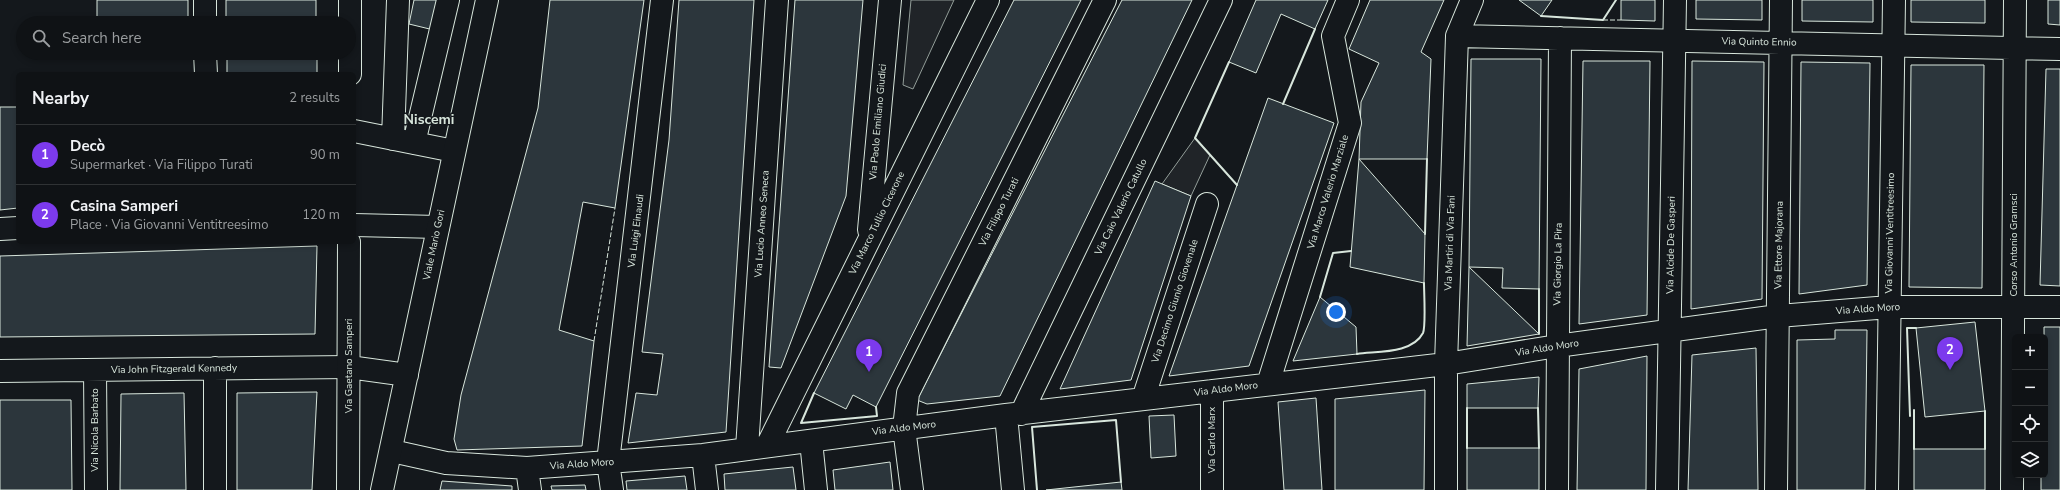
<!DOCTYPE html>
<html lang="en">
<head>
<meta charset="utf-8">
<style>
	:root { --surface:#0f1215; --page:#181b1e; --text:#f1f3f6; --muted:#9b9ea0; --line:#2f3234; --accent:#7c3aed }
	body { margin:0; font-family:"Nunito Sans",sans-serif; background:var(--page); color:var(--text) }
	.controls { position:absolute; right:12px; bottom:12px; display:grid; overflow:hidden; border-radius:6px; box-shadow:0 2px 6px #0003 }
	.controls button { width:36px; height:36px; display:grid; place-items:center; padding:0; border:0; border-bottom:1px solid var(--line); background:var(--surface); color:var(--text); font:20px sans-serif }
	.you { position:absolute; left:1336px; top:312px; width:14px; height:14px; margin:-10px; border:3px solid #fff; border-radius:50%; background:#1a73e8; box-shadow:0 0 0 6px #1a73e833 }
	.badge { display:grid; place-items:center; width:26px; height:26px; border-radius:50%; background:var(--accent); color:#fff; font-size:13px; font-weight:700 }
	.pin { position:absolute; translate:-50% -33px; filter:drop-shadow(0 1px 2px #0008) }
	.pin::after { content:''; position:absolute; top:21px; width:14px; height:12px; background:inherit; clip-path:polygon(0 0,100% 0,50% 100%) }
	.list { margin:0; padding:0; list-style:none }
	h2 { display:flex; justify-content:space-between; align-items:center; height:52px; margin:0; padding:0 16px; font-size:17px }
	h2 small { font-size:13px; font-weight:400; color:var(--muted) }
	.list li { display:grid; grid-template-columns:26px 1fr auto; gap:12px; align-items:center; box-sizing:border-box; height:60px; padding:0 16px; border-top:1px solid var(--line) }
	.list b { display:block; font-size:15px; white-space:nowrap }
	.list p { margin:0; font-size:13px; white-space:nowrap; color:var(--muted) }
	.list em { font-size:13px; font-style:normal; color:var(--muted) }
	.icon { flex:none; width:22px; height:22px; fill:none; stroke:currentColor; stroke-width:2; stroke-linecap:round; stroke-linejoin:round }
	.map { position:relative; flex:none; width:2060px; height:490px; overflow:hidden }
	.search { position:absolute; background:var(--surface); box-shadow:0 2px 6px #0003; left:16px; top:16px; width:340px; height:44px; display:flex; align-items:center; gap:10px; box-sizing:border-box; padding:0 14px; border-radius:22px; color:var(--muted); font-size:15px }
	.panel { position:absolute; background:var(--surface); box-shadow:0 2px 6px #0003; left:16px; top:72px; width:340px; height:172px; border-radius:6px }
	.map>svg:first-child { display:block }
	.green { fill:#202428; stroke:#939e99 }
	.building { fill:#2c363c; stroke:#d8e6dc }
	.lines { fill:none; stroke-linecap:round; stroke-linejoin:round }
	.minor-casing { stroke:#d8e6dc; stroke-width:24 }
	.major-casing { stroke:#d8e6dc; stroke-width:24 }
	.minor { stroke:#14181c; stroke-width:22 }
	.major { stroke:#14181c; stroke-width:22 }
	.fence { stroke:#d8e6dc; stroke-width:1; stroke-dasharray:5 2; stroke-linecap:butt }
	.wall { stroke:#d8e6dc; stroke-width:2 }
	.labels { text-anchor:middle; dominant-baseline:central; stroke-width:3; stroke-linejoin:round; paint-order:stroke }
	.street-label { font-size:10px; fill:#d8e6dc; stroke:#14181c }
	.district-label { font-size:14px; font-weight:bold; fill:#d8e6dc; stroke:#14181c }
</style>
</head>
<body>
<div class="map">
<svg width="2060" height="490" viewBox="0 0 2060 490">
	<rect width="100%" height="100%" fill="#14181c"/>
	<!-- green -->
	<path class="green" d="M911 0H954L913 89 903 85Z
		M1195 138 1210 155 1191 196 1162 184Z"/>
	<!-- building -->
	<path class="building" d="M97 0H188V23H97Z
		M226 0H316V23H226Z
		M414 0H449L442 32 409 24Z
		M550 0H644L615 208 583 202 559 330 594 341 582 446 457 450 454 439 461 395 538 108Z
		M679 0H754L726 432 628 443 636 393 657 395 663 354 642 352 669 140Z
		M795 0H863L846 196 781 368 769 367Z
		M1014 0H1081L876 407 853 395 846 409 814 393Z
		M1122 0H1192L1000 396 927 404 917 400Z
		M1256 0H1328L1315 29 1281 14 1256 73 1229 62Z
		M1370 0H1444L1421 52 1431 59 1427 159H1359L1361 102 1379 63 1349 49Z
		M1519 0H1552L1541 16Z
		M1621 0H1655V21L1621 20Z
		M1696 0H1762V20L1696 19Z
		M1802 0H1873V22L1802 21Z
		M1911 0H1985V23L1911 22Z
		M2048 0H2060V25L2048 24Z
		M97 53H188V59L97 58Z
		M227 53H317V74H227Z
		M1471 59H1541L1539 289 1502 288 1503 268 1469 267Z
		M1583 61H1650L1647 315 1579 324Z
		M1692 61 1764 62 1762 299 1691 309Z
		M1801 62 1870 63 1867 285 1799 294Z
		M1911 65H1984L1982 288 1909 287Z
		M2046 69H2060V286L2040 285Z
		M1268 98 1334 123 1249 366 1169 376Z
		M0 107H18V208L0 210Z
		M1359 159 1425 234 1424 283 1350 267Z
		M1155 181 1191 196 1131 380 1060 389Z
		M317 246 315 334 0 337V256Z
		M1469 267 1539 334 1467 346Z
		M1320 297 1356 327 1357 354 1293 361Z
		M1975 322 1985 411 1925 417 1916 328Z
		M2044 327H2060V490H2041V475H2045Z
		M1835 330H1867L1865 490H1797V340L1835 339Z
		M1756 348 1758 490H1688L1692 355Z
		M1647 356 1646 490H1577L1579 369Z
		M1539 377 1538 408H1467V384Z
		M1425 390 1424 490H1335V399Z
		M317 392 312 490H237V393Z
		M184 393 186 490H120L121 394Z
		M1316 398 1322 490H1284L1278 402Z
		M0 400H71L72 490H0Z
		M1174 415 1176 456 1151 458 1149 416Z
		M1467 448H1539V490H1467Z
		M1914 449H1985V490H1914Z
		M890 462 893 490H835L833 470Z
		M793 467 796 490H725L724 474Z
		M685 476 687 490H627L626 481Z
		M442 481 512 486V490H440Z
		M1121 482 1122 490H1046Z
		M585 485 586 490H552L551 486Z"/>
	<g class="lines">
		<!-- minor casing -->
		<g class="minor-casing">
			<path id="minor" d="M205 0V23
				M1457 36 2060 49
				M205 53 206 74
				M354 131 454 151
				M393 139 398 0
				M414 143 448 0
				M354 225 438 227
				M0 229 18 228
				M869 230 890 0
				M95 370 96 490
				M0 371 349 367
				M1268 384 1350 123 1333 36 1348 0
				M1212 391V490
				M1143 399 1207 204
				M1021 414 1221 0
				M1006 415 1013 490
				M811 441 816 490
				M767 446 988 0
				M747 448 777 0
				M392 451 446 463 527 468 703 455 1006 415 1446 364 1557 346 1778 316 1889 307H2060
				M703 455 707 490
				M527 468 530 490
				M215 490V368
				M612 490 608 462 662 0
				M912 490 904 428 908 393 1105 0
				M1446 490V364L1457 36 1472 0
				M1557 490 1560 38
				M1667 490 1675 0
				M1776 490 1781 0
				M1887 490 1894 0
				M2012 490 2015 0"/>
		</g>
		<!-- major casing -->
		<g class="major-casing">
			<path id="major" d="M350 74V0
				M349 367 407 375
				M348 490 349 242
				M382 490 487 0"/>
		</g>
		<!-- minor -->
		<use href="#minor" class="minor"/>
		<!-- major -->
		<use href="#major" class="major"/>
		<!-- fence -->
		<path class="fence" d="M1603 20H1621
			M594 341 615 208"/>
		<!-- wall -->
		<path class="wall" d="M1541 16 1603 20 1616 0
			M1229 62 1195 138 1237 185
			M1283 104 1315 29
			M1425 234 1427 159
			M1320 297 1333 253 1351 251
			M1539 334V289
			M1357 354C1377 351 1412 354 1423 333 1426 326 1424 292 1424 283
			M814 393 801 423 877 416 876 407
			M1467 408V448
			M1538 408 1539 448
			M1910 416 1907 328H1916
			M1914 449V410
			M1985 449V411
			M1037 490 1032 427 1116 420 1121 482"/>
	</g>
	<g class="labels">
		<!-- street labels -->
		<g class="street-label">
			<text transform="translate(1759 42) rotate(1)">Via Quinto Ennio</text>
			<text transform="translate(878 122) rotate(-85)">Via Paolo Emiliano Giudici</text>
			<text transform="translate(1328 192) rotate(-73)">Via Marco Valerio Marziale</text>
			<text transform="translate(1121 207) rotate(-64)">Via Caio Valerio Catullo</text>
			<text transform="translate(999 212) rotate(-63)">Via Filippo Turati</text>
			<text transform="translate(877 223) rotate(-64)">Via Marco Tullio Cicerone</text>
			<text transform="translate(762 224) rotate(-86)">Via Lucio Anneo Seneca</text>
			<text transform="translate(636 231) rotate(-83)">Via Luigi Einaudi</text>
			<text transform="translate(1890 233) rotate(-89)">Via Giovanni Ventitreesimo</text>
			<text transform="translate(1450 243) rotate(-88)">Via Martiri di Via Fani</text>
			<text transform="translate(434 245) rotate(-78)">Viale Mario Gori</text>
			<text transform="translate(1671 245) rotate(-89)">Via Alcide De Gasperi</text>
			<text transform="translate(1779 245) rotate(-89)">Via Ettore Majorana</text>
			<text transform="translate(2014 245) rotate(-90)">Corso Antonio Gramsci</text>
			<text transform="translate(1558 264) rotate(-89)">Via Giorgio La Pira</text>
			<text transform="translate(1175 301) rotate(-72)">Via Decimo Giunio Giovenale</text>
			<text transform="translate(1868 309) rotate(-4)">Via Aldo Moro</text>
			<text transform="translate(1547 348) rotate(-9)">Via Aldo Moro</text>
			<text transform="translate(349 366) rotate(-90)">Via Gaetano Samperi</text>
			<text transform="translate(174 369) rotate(-1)">Via John Fitzgerald Kennedy</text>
			<text transform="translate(1226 389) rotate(-7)">Via Aldo Moro</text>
			<text transform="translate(904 428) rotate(-7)">Via Aldo Moro</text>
			<text transform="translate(95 430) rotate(-90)">Via Nicola Barbato</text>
			<text transform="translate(1212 440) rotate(-90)">Via Carlo Marx</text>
			<text transform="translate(582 464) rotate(-4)">Via Aldo Moro</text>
		</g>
		<!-- district labels -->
		<g class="district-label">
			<text x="429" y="119">Niscemi</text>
		</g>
	</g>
</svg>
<div class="controls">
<button>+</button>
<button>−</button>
<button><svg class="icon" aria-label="locate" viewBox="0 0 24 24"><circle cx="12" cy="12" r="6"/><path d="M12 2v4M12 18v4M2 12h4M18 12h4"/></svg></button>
<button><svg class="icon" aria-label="layers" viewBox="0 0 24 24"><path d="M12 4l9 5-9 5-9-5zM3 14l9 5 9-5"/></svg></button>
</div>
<div class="you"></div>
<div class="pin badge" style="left:869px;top:372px">1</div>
<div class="pin badge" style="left:1950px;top:370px">2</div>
<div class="search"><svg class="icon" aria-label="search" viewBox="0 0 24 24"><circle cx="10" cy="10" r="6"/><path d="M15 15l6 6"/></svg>Search here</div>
<section class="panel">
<h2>Nearby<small>2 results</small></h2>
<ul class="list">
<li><span class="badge">1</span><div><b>Decò</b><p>Supermarket · Via Filippo Turati</p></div><em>90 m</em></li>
<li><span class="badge">2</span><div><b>Casina Samperi</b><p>Place · Via Giovanni Ventitreesimo</p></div><em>120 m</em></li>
</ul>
</section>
</div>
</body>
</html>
